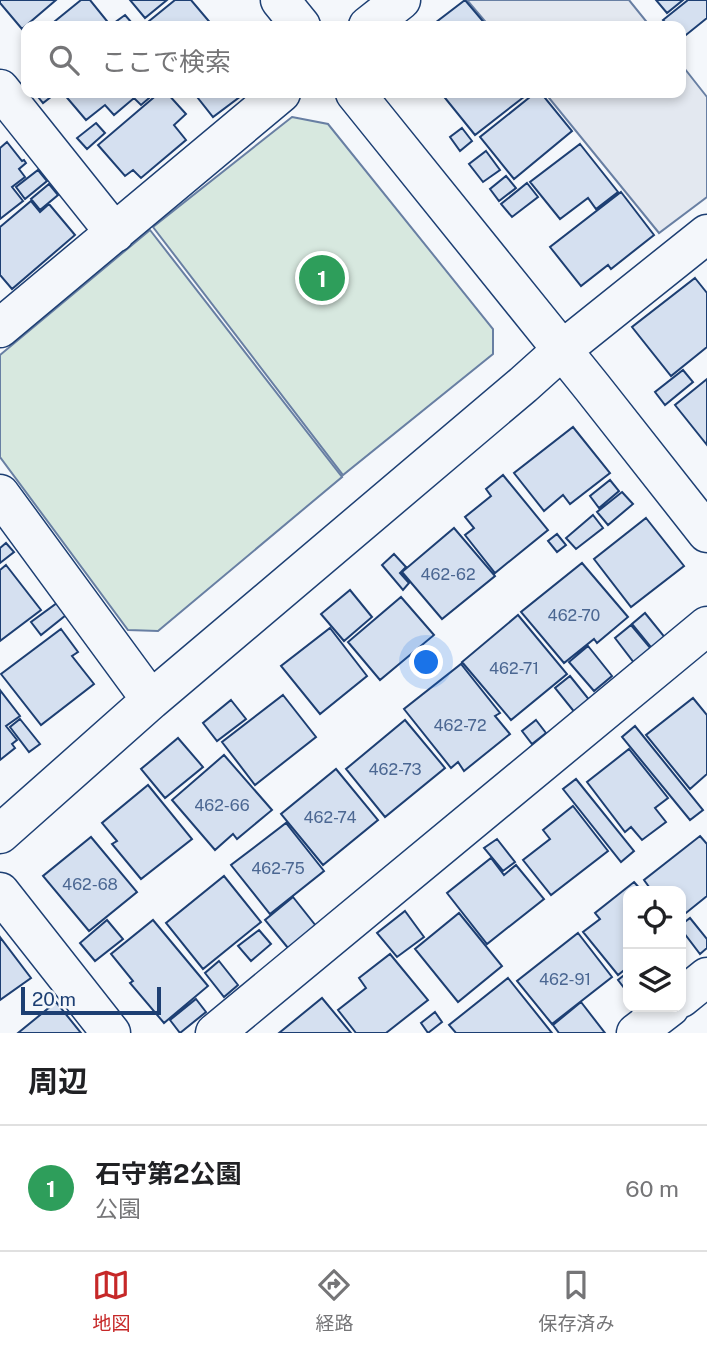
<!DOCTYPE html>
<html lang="ja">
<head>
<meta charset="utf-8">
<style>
	:root { --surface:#fff; --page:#f6f6f6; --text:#202124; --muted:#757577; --line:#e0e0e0; --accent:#c62828 }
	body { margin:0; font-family:"Public Sans","Noto Sans JP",sans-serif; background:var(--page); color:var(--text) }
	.controls { position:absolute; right:21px; bottom:21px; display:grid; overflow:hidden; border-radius:14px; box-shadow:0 4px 10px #0003 }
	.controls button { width:63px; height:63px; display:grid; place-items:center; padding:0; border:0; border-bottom:2px solid var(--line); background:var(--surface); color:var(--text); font:35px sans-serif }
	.scale { position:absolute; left:21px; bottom:18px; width:140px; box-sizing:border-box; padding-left:7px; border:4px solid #1d3f73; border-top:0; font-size:19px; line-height:24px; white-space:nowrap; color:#1d3f73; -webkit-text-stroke:5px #f4f7fb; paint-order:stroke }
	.you { position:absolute; left:427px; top:663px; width:24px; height:24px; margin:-18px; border:5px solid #fff; border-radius:50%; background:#1a73e8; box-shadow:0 0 0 10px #1a73e833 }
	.badge { display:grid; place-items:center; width:46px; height:46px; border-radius:50%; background:var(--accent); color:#fff; font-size:23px; font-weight:700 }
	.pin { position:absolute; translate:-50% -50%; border:4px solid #fff; box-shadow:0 2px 7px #0006 }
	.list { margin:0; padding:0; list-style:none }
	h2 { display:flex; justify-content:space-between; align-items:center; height:91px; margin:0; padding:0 28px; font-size:30px }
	h2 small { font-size:23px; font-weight:400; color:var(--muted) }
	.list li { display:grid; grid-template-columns:46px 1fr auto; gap:21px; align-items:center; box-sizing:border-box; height:126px; padding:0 28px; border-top:2px solid var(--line) }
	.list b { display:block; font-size:26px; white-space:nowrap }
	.list p { margin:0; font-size:23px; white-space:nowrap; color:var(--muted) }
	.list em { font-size:23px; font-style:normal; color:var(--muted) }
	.icon { flex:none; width:38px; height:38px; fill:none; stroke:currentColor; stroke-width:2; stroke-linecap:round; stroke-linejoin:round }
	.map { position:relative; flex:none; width:707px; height:1033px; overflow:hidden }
	.search { position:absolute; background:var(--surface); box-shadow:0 4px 10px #0003; left:21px; right:21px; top:21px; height:77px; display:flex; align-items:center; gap:18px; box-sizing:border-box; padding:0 24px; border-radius:14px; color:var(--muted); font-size:26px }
	.sheet { height:217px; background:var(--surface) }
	nav { display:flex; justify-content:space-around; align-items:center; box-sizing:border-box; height:98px; border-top:2px solid var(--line); background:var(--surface); font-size:19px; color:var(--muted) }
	nav a { display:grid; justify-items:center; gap:4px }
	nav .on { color:var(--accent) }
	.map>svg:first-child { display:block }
	.green { fill:#d7e8df; stroke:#687fa3; stroke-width:2 }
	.parking { fill:#e3e8f0; stroke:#687fa3; stroke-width:2 }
	.building { fill:#d5e0f0; stroke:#1d3f73; stroke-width:2 }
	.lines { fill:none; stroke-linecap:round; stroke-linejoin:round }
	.minor-casing { stroke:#1d3f73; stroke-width:41 }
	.minor { stroke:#f4f7fb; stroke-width:38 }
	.labels { text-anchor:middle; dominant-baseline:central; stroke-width:5; stroke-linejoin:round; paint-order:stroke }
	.number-label { font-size:16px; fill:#4b6792 }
</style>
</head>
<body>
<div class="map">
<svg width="707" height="1033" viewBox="0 0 707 1033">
	<rect width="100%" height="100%" fill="#f4f7fb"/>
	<!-- green -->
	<path class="green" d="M292 117 328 124 493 329V354L343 475 153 227Z
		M150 230 342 477 158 631 128 630 0 457V355Z"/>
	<!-- parking -->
	<path class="parking" d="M467 0H629L650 26H489Z
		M681 64 707 97V197L659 233 545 93H681Z"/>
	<!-- building -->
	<path class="building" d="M0 0H56L22 29 0 3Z
		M81 0H90L111 26H49Z
		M130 0H167L145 18Z
		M175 0H191L213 26H143Z
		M465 0 487 26H431Z
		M656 0H683L667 13Z
		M688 0H707V18L681 39V26H669L663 20Z
		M125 15 132 23 128 26H116L114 23Z
		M35 93H56L43 103Z
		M63 93H155L141 105 134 98 114 115 105 105 86 120Z
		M159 93H167L186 114 174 125 186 140 141 178 133 170 125 176 98 145Z
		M194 93H245L213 117Z
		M441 93H529L475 135Z
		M535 93H541L572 131 514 179 480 137Z
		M96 123 105 133 87 149 77 138Z
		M462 128 472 141 460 151 450 137Z
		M7 142 22 161 24 160 26 163 19 169 25 177 12 187 23 201 0 219V148Z
		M580 144 618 192 596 209 588 198 560 219 530 182Z
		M486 151 500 170 483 182 469 164Z
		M38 170 47 181 25 199 16 187Z
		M506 176 516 188 499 201 490 189Z
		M527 183 538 197 512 217 501 204Z
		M49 184 58 195 40 210 31 199Z
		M621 192 654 235 611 269 608 265 581 286 550 247Z
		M31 201 40 212 49 204 75 235 12 289 0 275V227Z
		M695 278 707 293V347L671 376 632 327Z
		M683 370 693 382 665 405 655 392Z
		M707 379V445L675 405Z
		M573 427 610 473 570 504 563 495 544 511 514 473Z
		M503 475 548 530 495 573 465 535 474 528 465 517 491 496 486 489Z
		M610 480 619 491 599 508 590 496Z
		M622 492 633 504 608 525 597 512Z
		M593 515 603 528 576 549 566 538Z
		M646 518 684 566 631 607 594 559Z
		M454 528 495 576 442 619 402 572Z
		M557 534 566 545 557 552 548 541Z
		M6 543 14 552 0 563V548Z
		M394 554 406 567 400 573 409 583 403 590 382 565Z
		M582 563 628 617 597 643 594 639 564 663 521 612Z
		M6 565 41 610 0 641V570Z
		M350 590 372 617 344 641 321 614Z
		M401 597 434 635 380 680 348 642Z
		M57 603 66 615 41 635 31 622Z
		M645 613 667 640 654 651 632 624Z
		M518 615 567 674 511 720 462 662Z
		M631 625 652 650 635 664 615 638Z
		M330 628 367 676 320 714 281 666Z
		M61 629 78 652 72 656 94 684 41 725 1 674Z
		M588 646 612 676 594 691 569 662Z
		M461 664 500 713 495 716 510 734 464 771 458 762 451 768 404 709Z
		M570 676 591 702 576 714 555 688Z
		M0 690 20 716 6 726 17 740 12 744 15 748 0 760Z
		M283 695 316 737 255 785 222 742Z
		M693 698 707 715V774L690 789 646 735Z
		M231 700 246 719 217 741 203 723Z
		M20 719 40 744 29 752 10 727Z
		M405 720 445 768 385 817 346 769Z
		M536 720 546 733 532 744 522 731Z
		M635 726 703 810 690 820 622 737Z
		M178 738 203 767 165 798 141 769Z
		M629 749 668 798 655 808 666 822 642 840 631 827 625 832 587 782Z
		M224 755 272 810 237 839 233 834 215 850 172 800Z
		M336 769 378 820 323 865 281 814Z
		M576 779 634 851 621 862 563 789Z
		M148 785 192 839 141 879 112 844 117 841 102 823Z
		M573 806 608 851 551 895 523 860 550 839 543 830Z
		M286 823 324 871 270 914 231 865Z
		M700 836 707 844V896L681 917V891H652L644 880Z
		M91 837 137 892 89 931 43 876Z
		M497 839 515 862 503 871 484 848Z
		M491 858 504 875 516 865 544 899 487 944 447 893Z
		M224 876 261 922 203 969 166 923Z
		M634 882 642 891H628V967L618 975 583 932 600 919 595 913Z
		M293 897 316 926 288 948 265 920Z
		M405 911 424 937 397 957 377 933Z
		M459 913 502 966 458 1002 415 949Z
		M690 918 707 939V948L700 954 681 929V925Z
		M107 920 123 939 95 961 80 943Z
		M153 920 208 986 164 1023 130 983 133 981 111 954Z
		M259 930 271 944 251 961 238 946Z
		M578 933 612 977 552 1024 517 981Z
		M0 937 31 978 0 1000Z
		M390 954 428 1000 386 1033H356L338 1010 366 988 359 978Z
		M219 961 238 985 224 997 205 973Z
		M628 972V993L618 980Z
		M508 978 552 1033H456L449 1025Z
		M322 998 351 1033H279Z
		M196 999 206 1012 180 1033 170 1020Z
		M56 1002 81 1033H18Z
		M581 1002 605 1033H559L553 1025Z
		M435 1012 442 1022 428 1033 421 1023Z"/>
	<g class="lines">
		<!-- minor casing -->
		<g class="minor-casing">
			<path id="minor" d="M280 0 301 26
				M368 26 401 0
				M0 89 115 233
				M355 93 592 387 707 533
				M0 328 281 93
				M0 494 151 700
				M0 834 151 700 523 385 562 350 707 234
				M0 892 111 1033
				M681 998 707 977
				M215 1033 707 626
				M636 1033 670 1007"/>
		</g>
		<!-- minor -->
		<use href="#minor" class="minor"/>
	</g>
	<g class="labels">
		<!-- number labels -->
		<g class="number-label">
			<text x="448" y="574">462-62</text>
			<text x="574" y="615">462-70</text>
			<text x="514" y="668">462-71</text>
			<text x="460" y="725">462-72</text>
			<text x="395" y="769">462-73</text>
			<text x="222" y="805">462-66</text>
			<text x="330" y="817">462-74</text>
			<text x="278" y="868">462-75</text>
			<text x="90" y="884">462-68</text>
			<text x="565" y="979">462-91</text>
		</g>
	</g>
</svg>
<div class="controls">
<button><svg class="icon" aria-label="locate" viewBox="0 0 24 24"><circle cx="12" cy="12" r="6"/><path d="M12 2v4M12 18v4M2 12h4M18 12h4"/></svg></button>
<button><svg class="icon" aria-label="layers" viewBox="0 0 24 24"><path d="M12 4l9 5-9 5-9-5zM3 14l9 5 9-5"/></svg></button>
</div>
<div class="scale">20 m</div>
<div class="you"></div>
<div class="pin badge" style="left:322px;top:278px;background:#2e9e5b">1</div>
<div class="search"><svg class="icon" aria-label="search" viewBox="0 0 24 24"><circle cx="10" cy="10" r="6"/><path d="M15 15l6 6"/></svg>ここで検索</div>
</div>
<section class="sheet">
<h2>周辺<small></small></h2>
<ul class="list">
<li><span class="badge" style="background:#2e9e5b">1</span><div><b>石守第2公園</b><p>公園</p></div><em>60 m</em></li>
</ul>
</section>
<nav>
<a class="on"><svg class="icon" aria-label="map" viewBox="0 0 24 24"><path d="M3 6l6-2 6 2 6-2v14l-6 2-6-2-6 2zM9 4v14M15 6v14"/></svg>地図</a>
<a><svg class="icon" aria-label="directions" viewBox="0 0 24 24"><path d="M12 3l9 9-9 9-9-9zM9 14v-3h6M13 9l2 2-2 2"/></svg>経路</a>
<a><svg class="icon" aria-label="saved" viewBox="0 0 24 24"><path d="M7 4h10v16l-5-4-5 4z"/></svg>保存済み</a>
</nav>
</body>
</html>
